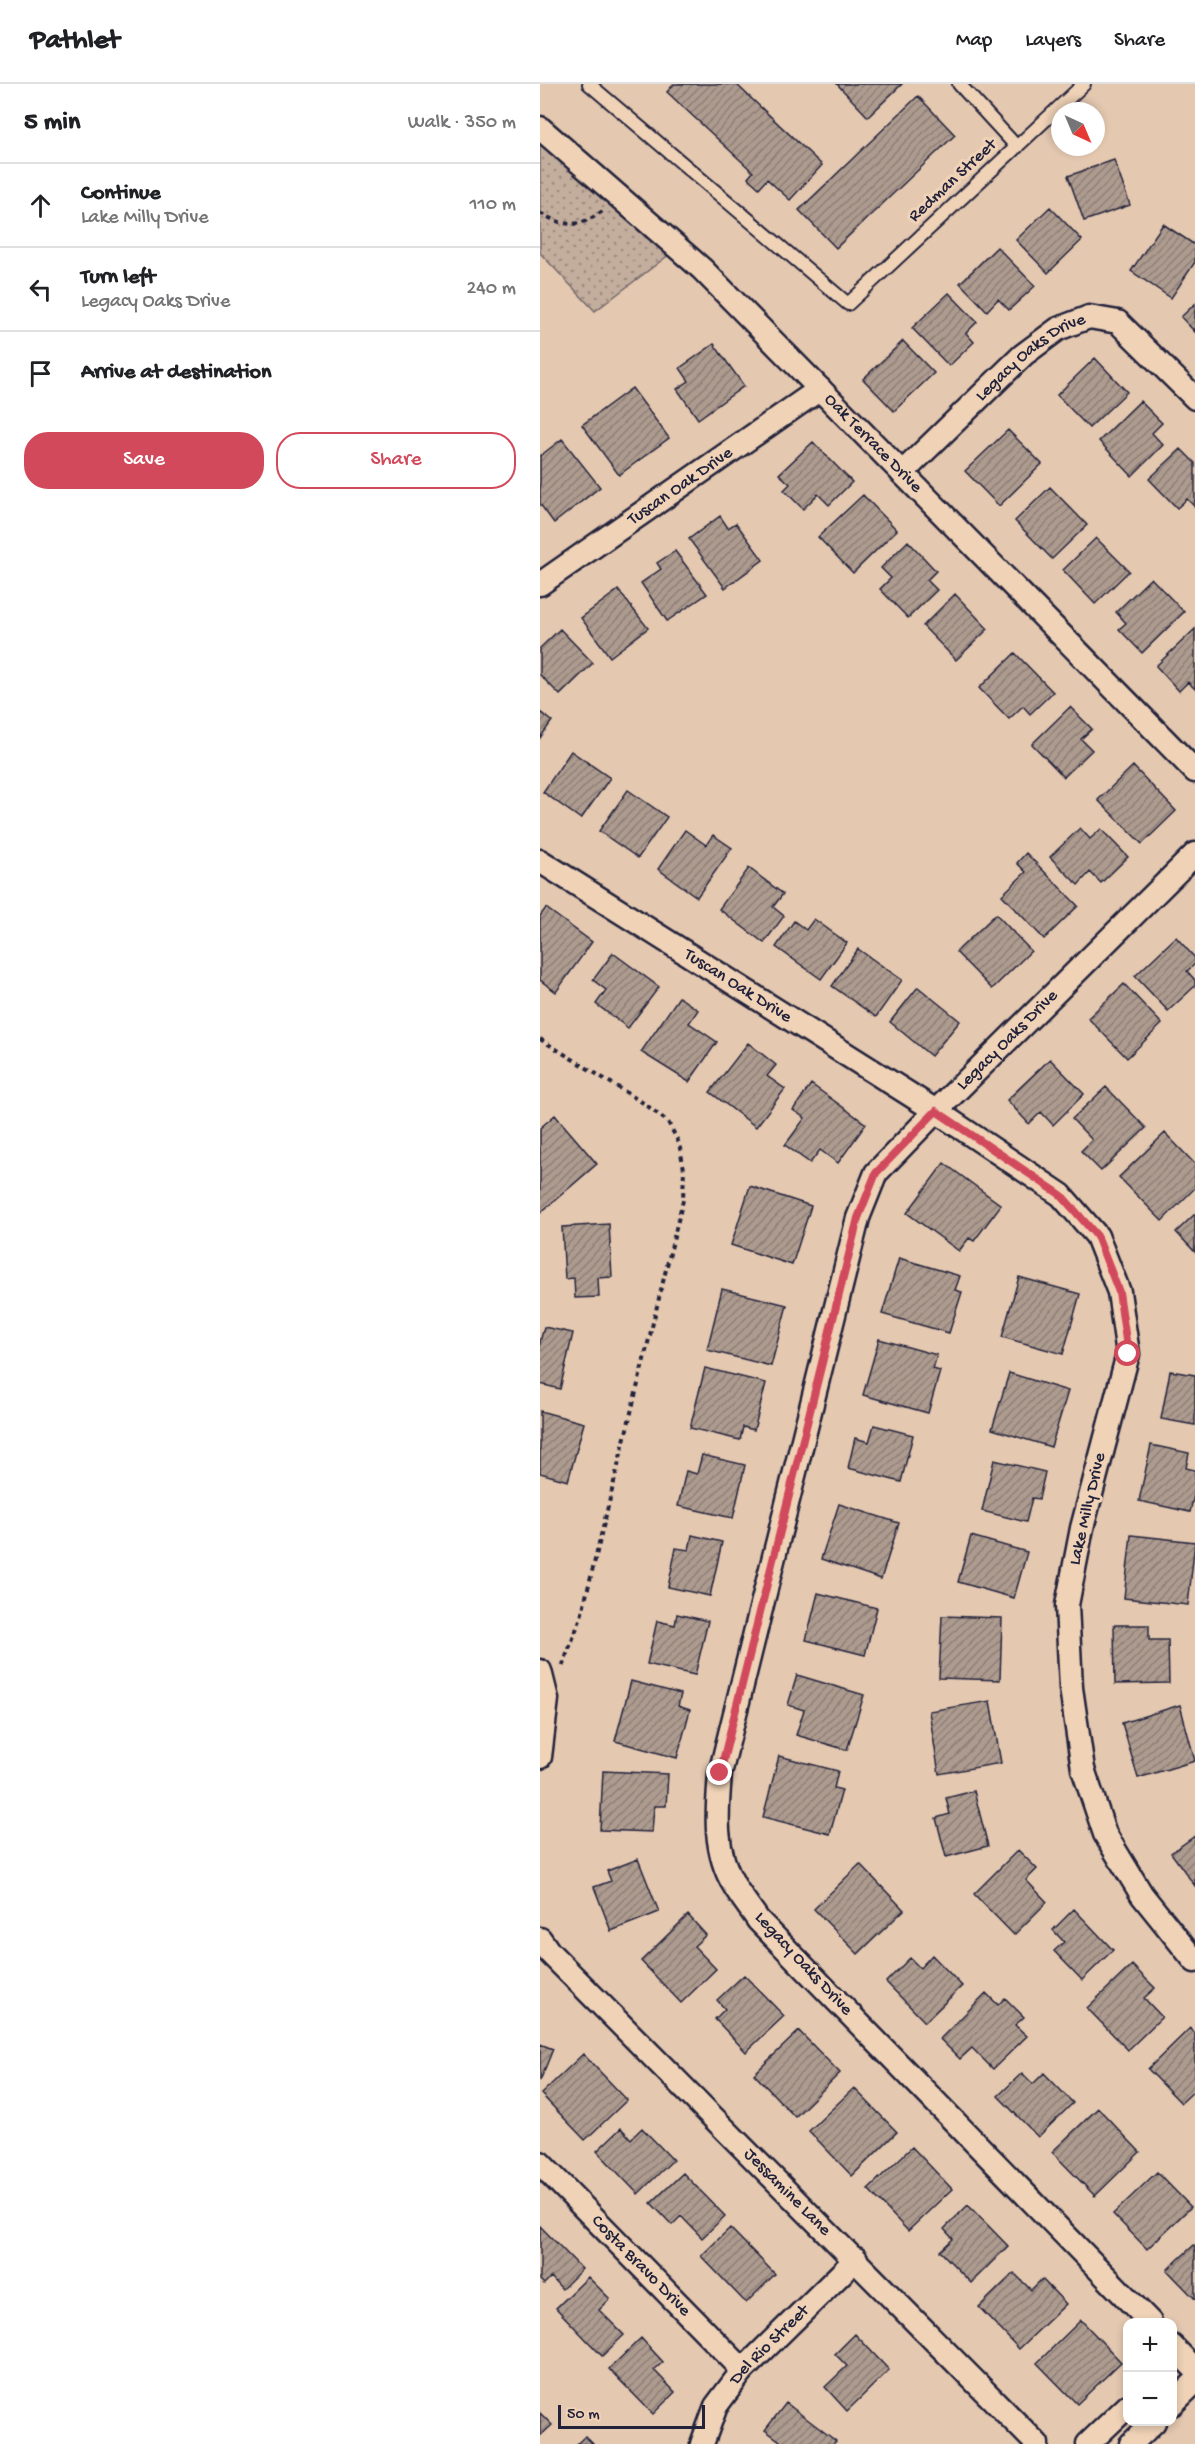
<!DOCTYPE html>
<html lang="en">
<head>
<meta charset="utf-8">
<style>
	:root { --surface:#fff; --page:#f2f2f2; --text:#202124; --muted:#757577; --line:#e0e0e0; --accent:#d1495b }
	body { margin:0; font-family:"Gochi Hand",sans-serif; background:var(--page); color:var(--text) }
	.controls { position:absolute; right:18px; bottom:18px; display:grid; overflow:hidden; border-radius:12px; box-shadow:0 3px 9px #0003 }
	.controls button { width:54px; height:54px; display:grid; place-items:center; padding:0; border:0; border-bottom:2px solid var(--line); background:var(--surface); color:var(--text); font:30px sans-serif }
	.compass { position:absolute; left:511px; top:18px; width:54px; height:54px; border-radius:50%; background:var(--surface); box-shadow:0 3px 9px #0003; rotate:136deg }
	.scale { position:absolute; left:18px; bottom:15px; width:147px; box-sizing:border-box; padding-left:6px; border:3px solid #22223b; border-top:0; font-size:16px; line-height:21px; white-space:nowrap; color:#22223b; -webkit-text-stroke:4px #f0d3b7; paint-order:stroke }
	.stop { position:absolute; width:18px; height:18px; margin:-14px; border:4px solid #d1495b; border-radius:50%; background:#fff }
	.stop.end { background:#d1495b; border-color:#fff; box-shadow:0 2px 6px #0008 }
	.list { margin:0; padding:0; list-style:none }
	h2 { display:flex; justify-content:space-between; align-items:center; height:78px; margin:0; padding:0 24px; font-size:26px }
	h2 small { font-size:20px; font-weight:400; color:var(--muted) }
	.list li { display:grid; grid-template-columns:39px 1fr auto; gap:18px; align-items:center; box-sizing:border-box; height:84px; padding:0 24px; border-top:2px solid var(--line) }
	.list b { display:block; font-size:22px; white-space:nowrap }
	.list p { margin:0; font-size:20px; white-space:nowrap; color:var(--muted) }
	.list em { font-size:20px; font-style:normal; color:var(--muted) }
	.actions { display:flex; gap:12px; padding:18px 24px }
	.actions a { flex:1; padding:14px 0; border:2px solid var(--accent); border-radius:24px; text-align:center; font-size:21px; color:var(--accent) }
	.actions .main { background:var(--accent); color:#fff }
	.icon { flex:none; width:33px; height:33px; fill:none; stroke:currentColor; stroke-width:2; stroke-linecap:round; stroke-linejoin:round }
	.map { position:relative; flex:none; width:655px; height:2360px; overflow:hidden }
	header { display:flex; align-items:center; gap:36px; box-sizing:border-box; height:84px; padding:0 30px; background:var(--surface); border-bottom:2px solid var(--line) }
	header strong { font-size:28px }
	nav { display:flex; gap:33px; margin-inline-start:auto; font-size:21px }
	main { display:flex }
	aside { flex:1; background:var(--surface) }
	.map>svg:first-child { display:block }
	.green { fill:url(#green-dots); stroke:#72686c; stroke-width:1.5 }
	.building { fill:url(#building-hatch); stroke:#22223b; stroke-width:1.5 }
	.lines { fill:none; stroke-linecap:round; stroke-linejoin:round }
	.lane-casing { stroke:#22223b; stroke-width:16 }
	.street-casing { stroke:#22223b; stroke-width:27 }
	.path { stroke:#22223b; stroke-width:4; stroke-dasharray:4.5 4.5; stroke-linecap:butt }
	.lane { stroke:#f0d3b7; stroke-width:12 }
	.street { stroke:#f0d3b7; stroke-width:22 }
	.route { stroke:#d1495b; stroke-width:8 }
	.labels { text-anchor:middle; dominant-baseline:central; stroke-width:6; stroke-linejoin:round; paint-order:stroke }
	.street-label { font-size:18px; fill:#22223b; stroke:#f0d3b7 }
</style>
</head>
<body>
<header>
<strong>Pathlet</strong>
<nav><a>Map</a><a>Layers</a><a>Share</a></nav>
</header>
<main>
<aside>
<h2>5 min<small>Walk · 350 m</small></h2>
<ul class="list">
<li><svg class="icon" aria-label="ahead" viewBox="0 0 24 24"><path d="M12 20V5M6 11l6-6 6 6"/></svg><div><b>Continue</b><p>Lake Milly Drive</p></div><em>110 m</em></li>
<li><svg class="icon" aria-label="left" viewBox="0 0 24 24"><path d="M17 20v-9H6M10 6l-5 5 5 5"/></svg><div><b>Turn left</b><p>Legacy Oaks Drive</p></div><em>240 m</em></li>
<li><svg class="icon" aria-label="arrive" viewBox="0 0 24 24"><path d="M6 21V4h12l-3 4 3 4H6"/></svg><div><b>Arrive at destination</b></div></li>
</ul>
<div class="actions"><a class="main">Save</a><a>Share</a></div>
</aside>
<div class="map">
<svg width="655" height="2360" viewBox="0 0 655 2360">
	<defs>
		<pattern id="green-dots" width="8" height="8" patternUnits="userSpaceOnUse" patternTransform="scale(1.5)"><rect width="8" height="8" fill="#c3ad9c"/><path d="M2 2h.1M6 6h.1" fill="none" stroke="#9e8c80" stroke-width="1.8" stroke-linecap="round"/></pattern>
		<pattern id="building-hatch" width="6" height="6" patternUnits="userSpaceOnUse" patternTransform="scale(1.5)"><rect width="6" height="6" fill="#ae9b8f"/><path d="M-1 1l2-2M0 6l6-6M5 7l2-2" fill="none" stroke="#8d7e76"/></pattern>
	</defs>
	<rect width="100%" height="100%" fill="#e4c8b0"/>
	<filter id="ink" filterUnits="userSpaceOnUse"><feTurbulence type="fractalNoise" baseFrequency=".0167" numOctaves="2"/><feDisplacementMap in="SourceGraphic" scale="12" xChannelSelector="R" yChannelSelector="G"/><feConvolveMatrix kernelMatrix="1 2 1 2 8 2 1 2 1" color-interpolation-filters="sRGB"/></filter>
	<g filter="url(#ink)">
		<!-- green -->
		<path class="green" d="M0 54 130 170 55 227 0 169Z"/>
		<!-- building -->
		<path class="building" d="M134 0H196L282 81 250 116 227 95 219 104 208 94 213 88 127 8Z
			M297 0H362L328 33Z
			M378 12 415 51 296 164 259 126Z
			M574 76 590 121 544 137 528 92Z
			M510 123 542 156 508 189 476 156Z
			M623 140 655 161V178L631 214 591 187Z
			M457 163 495 202 469 226 458 215 447 227 420 199Z
			M409 209 437 238 426 249 434 258 409 282 372 244Z
			M655 220V248L641 233Z
			M363 257 394 289 354 327 323 295Z
			M174 260 204 302 158 335 137 305 149 297 140 284Z
			M555 274 587 308 549 344 517 311Z
			M92 304 129 354 79 391 42 341Z
			M600 317 622 339 612 349 623 361 592 392 559 357Z
			M468 346 502 380 459 422 425 387Z
			M22 355 60 403 14 439 0 420V372Z
			M273 358 312 398 289 421 278 410 263 425 244 406 250 400 239 390Z
			M641 365 655 379V423L647 415 637 424 609 395Z
			M510 403 547 441 512 475 475 437Z
			M323 411 357 446 313 489 278 453Z
			M180 432 188 444 196 439 223 476 185 504 149 455Z
			M556 454 589 487 555 520 523 486Z
			M368 457 396 487 387 496 397 506 368 534 340 505 351 494 341 484Z
			M135 467 167 510 127 537 101 499 121 485 117 479Z
			M611 494 644 528 602 569 579 545 586 539 576 528Z
			M78 506 108 544 70 573 41 534Z
			M415 510 448 545 416 576 383 542Z
			M20 545 53 579 20 611 0 591V564Z
			M655 545V605L648 598 639 607 616 582Z
			M475 569 513 608 490 630 483 622 469 635 439 604Z
			M530 623 552 645 541 655 552 666 524 693 492 660Z
			M0 628 12 637 0 654Z
			M31 667 70 694 41 735 3 708Z
			M593 682 636 727 602 760 558 716Z
			M88 706 127 733 98 774 59 747Z
			M540 744 550 755 561 745 588 773 561 799 550 788 538 801 510 773Z
			M145 746 166 761 173 751 192 764 157 813 118 785Z
			M486 769 538 822 504 855 462 811 486 788 477 779Z
			M209 784 243 810 233 823 244 832 224 859 179 825Z
			M6 824 52 858 16 908 0 896V832Z
			M456 830 491 867 452 905 416 868Z
			M274 835 307 859 281 895 236 863 254 837 266 846Z
			M636 853 655 874V880L647 887 655 896V902L628 927 595 892Z
			M318 865 362 896 336 933 292 902Z
			M73 869 119 903 88 944 56 920 66 906 53 896Z
			M584 900 622 940 587 974 548 934Z
			M378 903 420 937 391 972 350 938Z
			M139 913 158 926 149 939 177 958 149 998 101 968Z
			M208 959 236 981 227 992 245 1005 216 1043 170 1008Z
			M510 975 544 1010 513 1041 501 1028 489 1040 467 1016Z
			M271 1000 326 1040 298 1079 280 1066 270 1079 245 1061 265 1034 253 1026Z
			M566 1003 606 1044 561 1087 541 1067 552 1056 532 1035Z
			M15 1031 57 1080 0 1129V1044Z
			M625 1049 655 1080V1104L622 1137 579 1093Z
			M404 1079 461 1121 434 1157 429 1154 419 1167 367 1129Z
			M210 1102 271 1122 252 1181 191 1161Z
			M655 1130V1168L636 1148Z
			M69 1140 72 1193 58 1194 59 1213 35 1214 34 1194 25 1195 22 1143Z
			M359 1174 420 1192 415 1206 422 1208 409 1249 342 1230Z
			M479 1193 540 1210 523 1270 462 1253Z
			M182 1205 247 1221 231 1282 167 1266Z
			M4 1243 33 1249 20 1305 0 1300V1258Z
			M339 1255 397 1271 393 1285 400 1287 388 1329 323 1311Z
			M165 1284 226 1299 214 1346 203 1343 200 1356 150 1344Z
			M630 1287 655 1291V1341L621 1335Z
			M469 1289 528 1307 511 1363 452 1345Z
			M0 1327 44 1339 28 1397 0 1389Z
			M334 1341 373 1351 361 1398 308 1384 315 1354 329 1358Z
			M611 1361 649 1369 646 1384 655 1386V1407L650 1428 599 1417Z
			M162 1371 205 1381 193 1434 138 1422 146 1387 157 1390Z
			M454 1376 505 1388 499 1415 492 1414 486 1438 442 1427Z
			M299 1420 359 1439 341 1495 281 1475Z
			M152 1451 182 1458 170 1512 128 1503 136 1464 149 1466Z
			M591 1451 655 1458 648 1521 584 1514Z
			M431 1452 487 1468 474 1514 418 1498Z
			M278 1509 337 1524 325 1571 266 1556Z
			M137 1530 168 1537 155 1591 107 1580 117 1537 135 1541Z
			M402 1532 462 1534 460 1596 399 1594Z
			M574 1541H609V1556H628L629 1599 575 1600Z
			M257 1591 324 1611 307 1666 256 1651 264 1626 248 1621Z
			M91 1597 141 1610 138 1622 150 1626 137 1674 75 1657Z
			M450 1617 461 1679 399 1690 389 1627Z
			M640 1621 655 1677 598 1694 582 1639Z
			M239 1672 298 1687 294 1704 302 1706 290 1750 223 1733Z
			M63 1687 128 1690 126 1722H114L112 1748 60 1746Z
			M434 1707 448 1762 406 1773 396 1734 410 1730 406 1714Z
			M655 1752V1802L631 1769Z
			M478 1766 497 1785 486 1796 507 1818 474 1851 434 1810Z
			M98 1775 119 1828 71 1847 54 1803 71 1797 67 1787Z
			M320 1780 364 1826 318 1870 274 1825Z
			M534 1825 573 1866 542 1896 514 1867 524 1858 513 1846Z
			M148 1831 166 1851 154 1862 176 1885 141 1919 101 1877Z
			M392 1871 422 1902 385 1938 346 1898 370 1874 380 1884Z
			M592 1881 615 1904 604 1914 622 1933 588 1966 547 1924Z
			M204 1891 244 1932 206 1968 175 1935 185 1925 177 1916Z
			M446 1909 458 1921 465 1914 484 1933 475 1941 487 1952 453 1985 432 1964 420 1975 400 1955Z
			M650 1944 655 1949V2006L641 2019 608 1985Z
			M259 1947 300 1989 255 2033 214 1990Z
			M0 1960 13 1965 0 1997Z
			M43 1970 87 2016 45 2056 1 2010Z
			M482 1989 493 2000 504 1989 533 2019 498 2053 458 2012Z
			M314 2004 357 2048 312 2092 269 2047Z
			M558 2024 600 2068 555 2112 512 2068Z
			M81 2044 91 2055 102 2044 133 2076 98 2110 57 2067Z
			M372 2063 412 2105 368 2147 328 2105Z
			M617 2088 651 2123 607 2165 573 2130Z
			M143 2089 185 2132 162 2154 141 2132 132 2141 111 2119Z
			M428 2121 468 2162 431 2199 400 2167 413 2155 404 2145Z
			M0 2142 42 2185 22 2205 11 2193 4 2200 0 2196Z
			M190 2144 235 2190 206 2219 161 2172Z
			M654 2161 655 2162V2215L627 2186Z
			M474 2189 491 2206 502 2195 526 2220 479 2265 439 2223Z
			M48 2193 70 2215 59 2226 84 2251 62 2272 16 2224Z
			M541 2236 581 2278 537 2320 497 2279Z
			M315 2250 349 2286 307 2327 285 2303 307 2282 295 2270Z
			M101 2254 123 2278 114 2286 135 2308 113 2330 69 2285Z
			M246 2319 296 2357 293 2360H238L240 2357 225 2346Z
			M0 2329 12 2341 0 2352Z
			M45 2352 53 2360H37Z"/>
		<g class="lines">
			<!-- lane casing -->
			<g class="lane-casing">
				<path id="lane" d="M49 0 308 220 544 0
					M419 0 477 63"/>
			</g>
			<!-- street casing -->
			<g class="street-casing">
				<g id="street">
					<path id="s1" d="M0 44 162 185 655 687"/>
					<path id="s2" d="M362 389 483 271 518 245 549 233 578 238 655 314"/>
					<path id="s3" d="M0 500 280 305"/>
					<path id="s4" d="M0 777 396 1027 521 1111 557 1152 579 1208 588 1270 542 1444 527 1521 531 1604 543 1685 565 1750 602 1811 655 1877"/>
					<path d="M0 1587 7 1615 0 1673"/>
					<path id="s5" d="M0 1855 9 1868 497 2360"/>
					<path id="s6" d="M0 2079 203 2286"/>
					<path id="s7" d="M610 2238 218 1836C210 1824 201 1813 194 1801 173 1766 177 1727 180 1690L318 1134 336 1089 396 1027 655 770"/>
					<path d="M632 2262 655 2285"/>
					<path d="M632 2320 655 2298"/>
					<path id="s8" d="M162 2360 176 2322 203 2286 316 2175"/>
					<path d="M548 2360 588 2322"/>
					<path d="M591 2360 614 2338"/>
				</g>
			</g>
			<!-- path -->
			<path class="path" d="M0 129C27 144 39 144 64 126
				M0 955 105 1020 128 1038 139 1059 144 1085 143 1116 41 1533 21 1586"/>
			<!-- lane -->
			<use href="#lane" class="lane"/>
			<!-- street -->
			<use href="#street" class="street"/>
		</g>
	</g>
	<g class="lines" filter="url(#ink)">
		<!-- route -->
		<path class="route" d="M180 1689 318 1134 336 1089 396 1027 521 1111 557 1152 579 1208 588 1270"/>
	</g>
	<g class="labels">
		<!-- street labels -->
		<g class="street-label">
			<text transform="translate(413 97) rotate(-43)">Redman Street</text>
			<text stroke="none"><textPath href="#s2" startOffset="174">Legacy Oaks Drive</textPath></text>
			<text stroke="none"><textPath href="#s1" startOffset="459">Oak Terrace Drive</textPath></text>
			<text stroke="none"><textPath href="#s3" startOffset="171">Tuscan Oak Drive</textPath></text>
			<text stroke="none"><textPath href="#s4" startOffset="234">Tuscan Oak Drive</textPath></text>
			<text stroke="none"><textPath href="#s7" startOffset="1526">Legacy Oaks Drive</textPath></text>
			<text transform="translate(548 1425) rotate(-77)">Lake Milly Drive</text>
			<text transform="translate(263 1880) rotate(47)">Legacy Oaks Drive</text>
			<text stroke="none"><textPath href="#s5" startOffset="354">Jessamine Lane</textPath></text>
			<text stroke="none"><textPath href="#s6" startOffset="144">Costa Bravo Drive</textPath></text>
			<text stroke="none"><textPath href="#s8" startOffset="122">Del Rio Street</textPath></text>
		</g>
	</g>
</svg>
<div class="controls">
<button>+</button>
<button>−</button>
</div>
<svg class="compass" viewBox="-18 -18 36 36"><path d="M0-13l5 13h-10z" fill="#e53935"/><path d="M0 13l5-13h-10z" fill="#757577"/></svg>
<div class="scale">50 m</div>
<div class="stop" style="left:588px;top:1270px"></div>
<div class="stop end" style="left:180px;top:1689px"></div>
</div>
</main>
</body>
</html>
